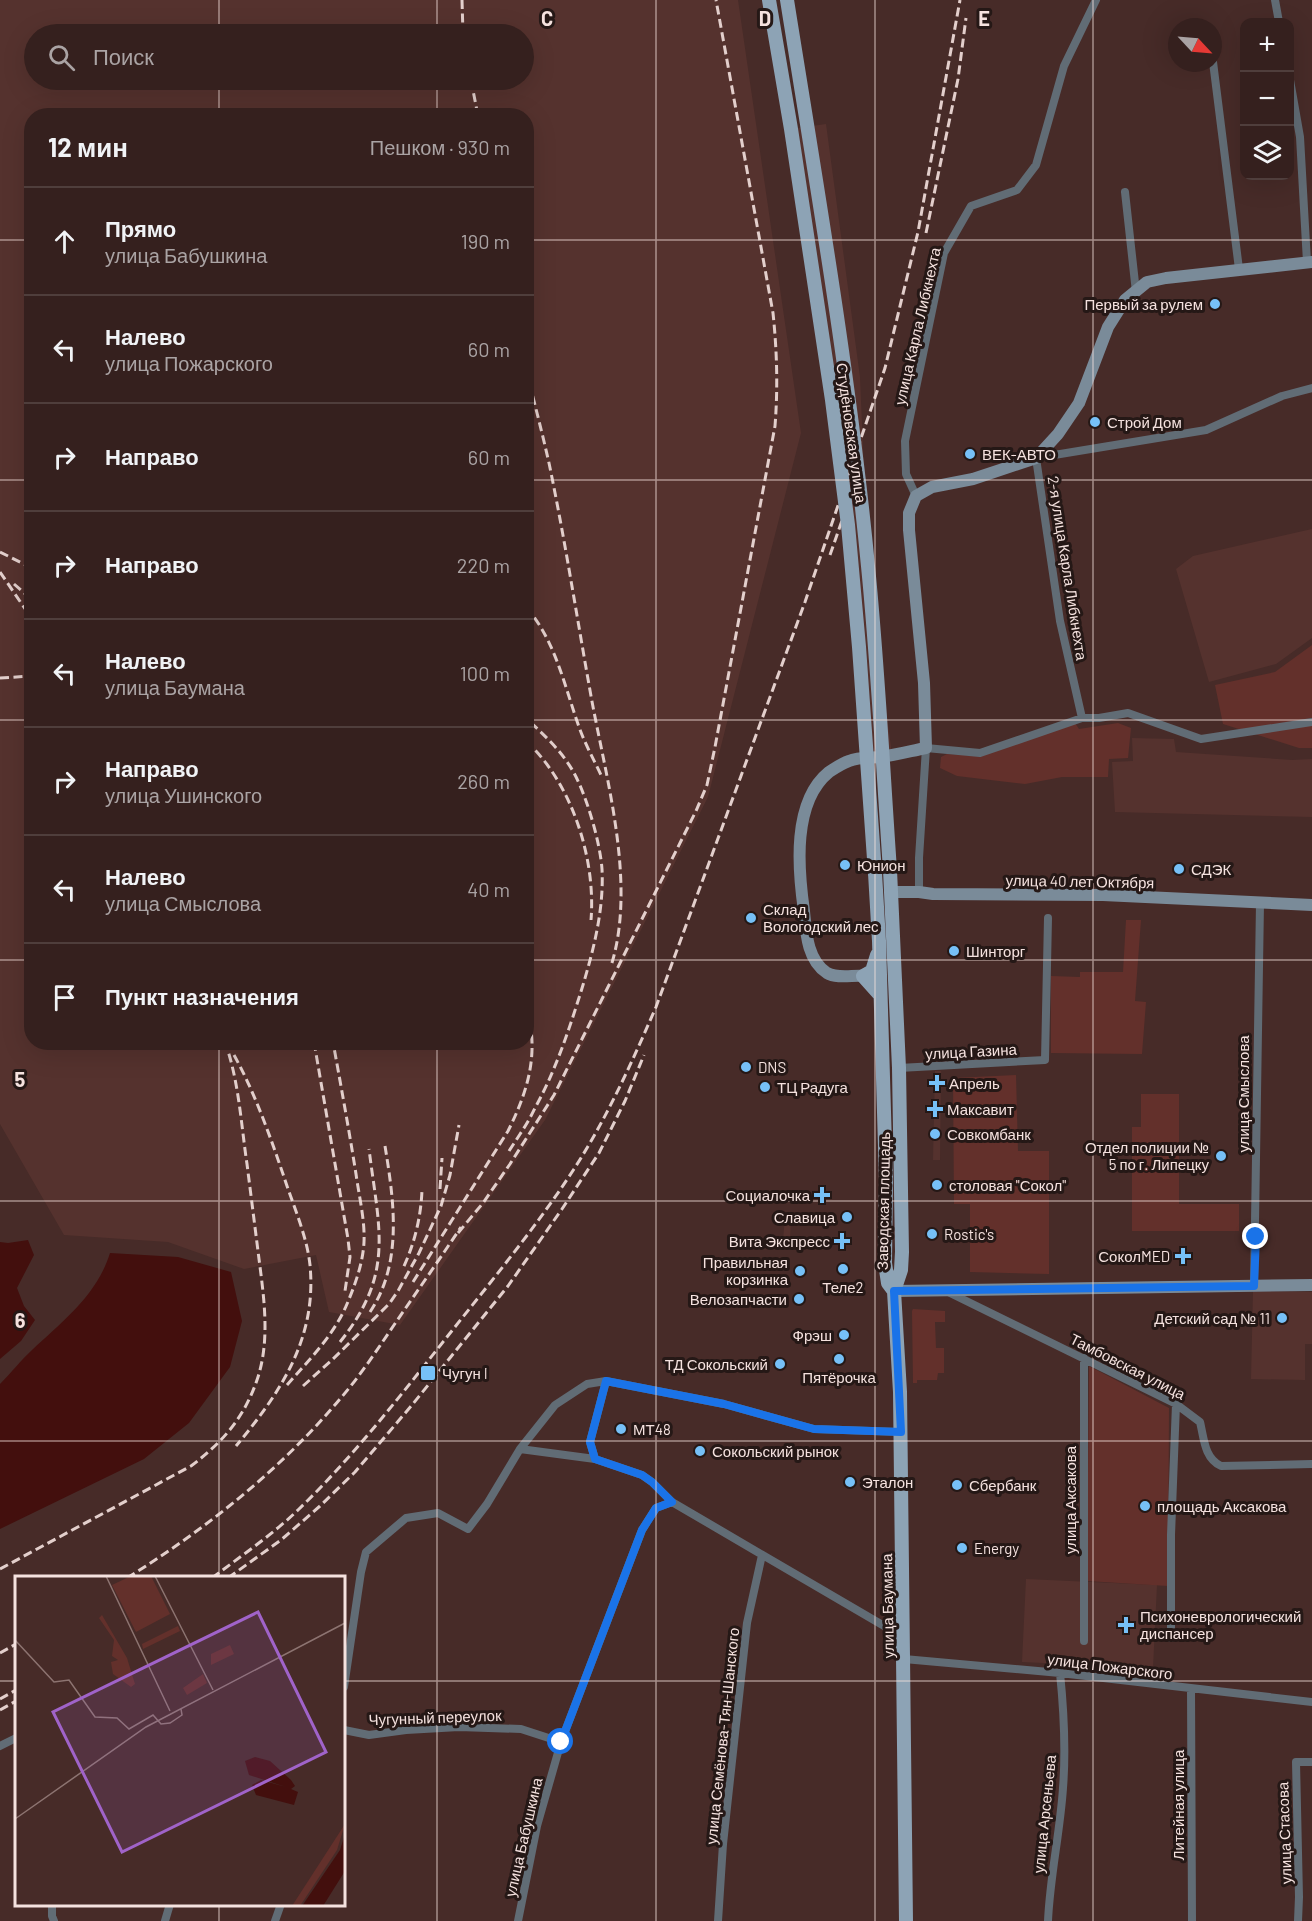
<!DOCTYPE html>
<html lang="ru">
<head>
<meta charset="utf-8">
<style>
	:root { --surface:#35201e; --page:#3d2827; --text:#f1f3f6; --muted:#aaa3a4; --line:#4f3e3c }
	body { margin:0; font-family:Barlow,sans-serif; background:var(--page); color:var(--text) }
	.controls { position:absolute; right:18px; top:18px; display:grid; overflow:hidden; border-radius:12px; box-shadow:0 6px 24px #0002 }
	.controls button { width:54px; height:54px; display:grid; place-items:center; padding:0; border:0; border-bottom:2px solid var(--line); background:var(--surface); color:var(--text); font:30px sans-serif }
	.compass { position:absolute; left:1168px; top:18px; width:54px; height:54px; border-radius:50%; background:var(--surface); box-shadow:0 6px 24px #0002; rotate:116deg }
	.stop { position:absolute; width:18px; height:18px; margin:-14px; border:4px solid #1a73e8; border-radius:50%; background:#fff }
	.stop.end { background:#1a73e8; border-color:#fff; box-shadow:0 2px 6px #0008 }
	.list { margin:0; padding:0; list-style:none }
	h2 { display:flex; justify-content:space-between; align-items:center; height:78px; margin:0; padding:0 24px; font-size:26px }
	h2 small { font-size:20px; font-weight:400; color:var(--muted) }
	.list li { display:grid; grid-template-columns:39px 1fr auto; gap:18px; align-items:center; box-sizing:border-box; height:108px; padding:0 24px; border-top:2px solid var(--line) }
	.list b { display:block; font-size:22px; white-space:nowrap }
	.list p { margin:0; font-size:20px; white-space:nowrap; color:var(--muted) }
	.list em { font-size:20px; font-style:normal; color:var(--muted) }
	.icon { flex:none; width:33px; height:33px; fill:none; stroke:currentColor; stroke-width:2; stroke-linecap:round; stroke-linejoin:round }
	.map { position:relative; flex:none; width:1312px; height:1921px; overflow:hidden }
	.search { position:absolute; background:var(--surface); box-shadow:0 6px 24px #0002; left:24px; top:24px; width:510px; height:66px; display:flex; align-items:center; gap:15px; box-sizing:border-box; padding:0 21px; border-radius:33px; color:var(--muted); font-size:22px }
	.panel { position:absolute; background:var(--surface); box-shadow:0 6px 24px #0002; left:24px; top:108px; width:510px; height:942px; border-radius:24px }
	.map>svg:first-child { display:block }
	.built { fill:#55322e; fill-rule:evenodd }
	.green { fill:#63302b }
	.water { fill:#430f0d }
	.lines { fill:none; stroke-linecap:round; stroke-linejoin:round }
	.street { stroke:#616c75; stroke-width:8 }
	.secondary { stroke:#7a8b99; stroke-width:12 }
	.primary { stroke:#8da3b5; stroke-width:14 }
	.rail { stroke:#e3cfcc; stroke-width:3; stroke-dasharray:9 4.5; stroke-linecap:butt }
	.primary-bridge { stroke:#8da3b5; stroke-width:14 }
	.route { stroke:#1a73e8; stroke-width:8 }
	.grid { fill:none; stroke:#f5e2df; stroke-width:1.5; stroke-opacity:0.55 }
	.poi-dot { fill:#76c0f7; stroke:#251816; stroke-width:2 }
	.labels { text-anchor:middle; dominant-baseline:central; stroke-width:6; stroke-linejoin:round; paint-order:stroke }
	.poi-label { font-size:15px; fill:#f5e2df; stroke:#251816; text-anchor:start }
	.street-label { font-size:15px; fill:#f5e2df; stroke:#251816 }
	.inset-road { fill:none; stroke:#8d7471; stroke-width:1.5 }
	.view { fill:#a063c9; fill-opacity:0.15; stroke:#a063c9; stroke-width:3 }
	.inset-edge { fill:none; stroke:#f5e2df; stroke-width:3 }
	.grid-label { font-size:20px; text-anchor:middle; font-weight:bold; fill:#f5e2df; stroke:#251816; stroke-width:6; stroke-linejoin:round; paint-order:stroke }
</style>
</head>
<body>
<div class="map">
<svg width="1312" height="1921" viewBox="0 0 1312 1921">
	<rect width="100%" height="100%" fill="#472b28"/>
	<!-- built -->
	<path class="built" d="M0 0H738L801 433 708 797 545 1120 400 1325 329 1312 316 1255 244 1269 168 1242 64 1235 0 1124ZM524 34V80H34V34ZM32 116H526V1042H32Z
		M826 124 860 377 868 567 892 755 866 750 859 647 791 129Z
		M1312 529V638L1276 664 1209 682 1176 569 1193 556Z
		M1132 738 1174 739 1176 752 1292 760 1312 759V817L1115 812 1112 762 1133 761Z
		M935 1071H941L940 1160H933Z
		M791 1216 790 1242 783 1241 785 1217Z
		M1253 1291 1312 1292V1344H1305V1380L1251 1379Z
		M1026 1579 1157 1585 1153 1668 1022 1662Z"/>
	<!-- green -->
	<path class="green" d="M1312 645V748H1299L1223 724 1215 685 1275 672Z
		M1075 723 1079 729 1118 723 1131 728 1128 758 1109 759 1108 777H1062L1025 784 957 776 940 768 941 757 947 754 981 756Z
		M1126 920H1141L1135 1001 1146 1002 1142 1054 1051 1053V976L1080 977V972H1123Z
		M1016 1075 1018 1151H1049V1274L970 1272V1204H954L953 1078Z
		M1141 1094H1179V1204H1239V1231H1132V1127H1141Z
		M913 1309 945 1311V1322H935L936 1348H944V1373H938L937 1380H917V1383H913L912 1311Z
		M1089 1366 1169 1408 1168 1586 1087 1581Z"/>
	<!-- water -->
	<path class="water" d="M28 1240 34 1255 17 1288 24 1306 35 1320 21 1341 0 1359V1242L8 1243Z
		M110 1253 178 1257 231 1272 242 1321 230 1367 189 1423 144 1459 0 1529V1384C11 1373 21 1360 32 1350 63 1321 97 1295 110 1253Z"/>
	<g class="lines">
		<!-- street -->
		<path class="street" d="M1275 0 1279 22
			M1213 62 1239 269
			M1290 80 1300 137 1307 262
			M1125 192 1136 292
			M916 496 906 474 905 441 944 253 971 206 1017 190 1036 165 1064 66 1096 0
			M1082 718 1060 621 1036 458 1206 430 1282 396 1312 388
			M919 892V858L926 748 980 753 1082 718H1099L1128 713 1201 739 1312 722
			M899 1068 1045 1060 1048 918
			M1254 1286 1260 903
			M948 1292 1176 1404 1200 1422C1204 1438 1204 1458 1221 1466L1312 1464
			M1084 1358V1641
			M520 1449 555 1405 587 1384 606 1381
			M595 1459 590 1442 606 1381 724 1404 814 1429 901 1432
			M1171 1638V1535L1176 1404
			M904 1659 1060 1673 1312 1702
			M344 1687 361 1572 366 1552 406 1518 438 1513 468 1529 487 1504 520 1449 595 1459 642 1475 652 1482 672 1502 903 1637
			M1191 1689 1192 1921
			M344 1730 369 1735 406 1730 459 1727 521 1729 561 1742
			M0 1746 16 1738
			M52 1904V1916L54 1921
			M165 1921 170 1904
			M275 1921 281 1904
			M518 1921 537 1826 561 1742 642 1530 656 1508 672 1502
			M718 1921 723 1844 747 1623 762 1555
			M1048 1921C1050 1876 1060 1833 1063 1788 1066 1749 1064 1712 1060 1673
			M1298 1921 1299 1897 1296 1762H1312"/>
		<!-- secondary -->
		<path class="secondary" d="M892 892H919L933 894 1103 895 1312 905
			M863 976C853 975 837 979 827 973 807 960 806 932 804 911 798 869 792 802 829 772 835 768 843 763 849 761 858 757 871 758 881 757 896 755 911 751 926 748L924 683 909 530V513L916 496 932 487 973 479 1036 458 1058 434 1079 403 1108 327 1125 300 1147 282 1166 278 1312 262
			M894 1291 1312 1285"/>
		<!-- primary -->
		<path class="primary" d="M890 870 899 1068 902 1252 901 1270 894 1291 900 1392 906 1921
			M875 873 879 941 886 1180 885 1263 888 1283 894 1291
			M877 955 872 971 863 976 880 995"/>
		<!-- rail -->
		<path class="rail" d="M462 0 463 34
			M471 80 478 116
			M926 233 958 79 966 18
			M526 370C534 401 542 432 549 463 565 540 577 618 591 696 606 779 637 884 611 966
			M0 552 32 568
			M830 555 846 509
			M0 572 32 619
			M14 584 32 600
			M526 607C555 640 564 684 578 724 584 742 593 758 601 775
			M0 678 32 676
			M526 741C572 783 596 859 591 920
			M314 1042 348 1239 350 1257 345 1291
			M234 1055C255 1093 270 1136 284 1177 293 1205 307 1236 310 1265 317 1338 281 1392 236 1446
			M509 1151C518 1137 528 1123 535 1108 556 1070 570 1027 583 985 594 948 604 909 602 869 600 842 587 797 574 773 562 751 544 735 526 718
			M440 1189 442 1158
			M458 1233 483 1203 510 1164 554 1095 696 811 707 785 715 747 775 426C778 388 777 351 773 313L716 0
			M404 1266C415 1242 421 1216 422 1190
			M413 1282 508 1131C528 1091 540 1052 526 1007
			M370 1312C403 1263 394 1201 385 1146
			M340 1342C395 1273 379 1230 369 1149
			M287 1385C309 1360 334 1335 347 1304 355 1285 363 1263 364 1242 365 1220 359 1196 356 1174 349 1130 341 1086 333 1042
			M303 1386 332 1360 389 1304 398 1291 419 1253 441 1206 450 1175 459 1125
			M0 1569 191 1466C223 1442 245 1417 258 1377 270 1339 264 1298 259 1259 255 1227 251 1196 247 1164 241 1124 239 1081 225 1042
			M127 1578C206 1529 280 1470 340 1399 360 1376 377 1350 394 1325 416 1293 439 1260 461 1227
			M212 1578C241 1556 272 1535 298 1510 351 1459 397 1400 443 1342 488 1285 535 1229 574 1169 607 1118 632 1062 656 1007L805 602 885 368 918 232 960 0
			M228 1578 281 1540 320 1506 355 1472 412 1405 508 1286 562 1209 599 1153 625 1101 644 1055
			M0 1653 16 1644
			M0 1699 16 1690
			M0 1710 16 1701"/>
		<!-- primary-bridge -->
		<path class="primary-bridge" d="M769 0 791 129 832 400 848 525 859 647 875 873
			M787 0C817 188 850 377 868 566 878 667 883 769 890 870"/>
	</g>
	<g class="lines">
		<!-- route -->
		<path class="route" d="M561 1742 642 1530 656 1508 672 1502 652 1482 642 1475 595 1459 590 1442 606 1381 724 1404 814 1429 901 1432 894 1291 1254 1286 1256 1237"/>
	</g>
	<!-- grid -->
	<path class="grid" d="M219 0V34M437 0V34M656 0V1921M875 0V1921M1093 0V1921M219 80V116M437 80V116M0 240H32M526 240H1312M0 480H32M526 480H1312M0 720H32M526 720H1312M0 960H32M526 960H1312M219 1042V1578M437 1042V1921M0 1201H1312M0 1441H1312M0 1681H16M344 1681H1312M219 1904V1921"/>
	<!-- markers -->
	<g class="poi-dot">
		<circle cx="1215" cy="304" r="6"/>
		<circle cx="1095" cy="422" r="6"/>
		<circle cx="970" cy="454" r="6"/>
		<circle cx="845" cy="865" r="6"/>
		<circle cx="1179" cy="869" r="6"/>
		<circle cx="751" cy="918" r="6"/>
		<circle cx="954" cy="951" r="6"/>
		<circle cx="746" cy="1067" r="6"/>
		<path d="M934 1074h6v6h6v6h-6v6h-6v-6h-6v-6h6z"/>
		<circle cx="765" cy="1087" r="6"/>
		<path d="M932 1100h6v6h6v6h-6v6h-6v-6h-6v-6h6z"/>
		<circle cx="935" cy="1134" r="6"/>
		<circle cx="1221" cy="1156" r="6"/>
		<circle cx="937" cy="1185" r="6"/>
		<path d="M819 1186h6v6h6v6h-6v6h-6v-6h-6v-6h6z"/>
		<circle cx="847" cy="1217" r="6"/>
		<circle cx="932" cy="1234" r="6"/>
		<path d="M839 1232h6v6h6v6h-6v6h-6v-6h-6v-6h6z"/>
		<path d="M1180 1247h6v6h6v6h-6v6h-6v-6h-6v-6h6z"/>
		<circle cx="843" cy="1269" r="6"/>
		<circle cx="800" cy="1271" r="6"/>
		<circle cx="799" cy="1299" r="6"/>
		<circle cx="1282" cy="1318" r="6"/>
		<circle cx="844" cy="1335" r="6"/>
		<circle cx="839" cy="1359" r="6"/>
		<circle cx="780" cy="1364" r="6"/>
		<rect x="420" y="1365" width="16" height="16" rx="3"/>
		<circle cx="621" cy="1429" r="6"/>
		<circle cx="700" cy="1451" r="6"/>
		<circle cx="850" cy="1482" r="6"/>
		<circle cx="957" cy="1485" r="6"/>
		<circle cx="1145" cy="1506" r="6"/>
		<circle cx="962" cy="1548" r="6"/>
		<path d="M1123 1616h6v6h6v6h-6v6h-6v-6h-6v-6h6z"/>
	</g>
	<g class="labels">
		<!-- poi labels -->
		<g class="poi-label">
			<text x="1203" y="304" text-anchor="end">Первый за рулем</text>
			<text x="1107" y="422">Строй Дом</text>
			<text x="982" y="454">ВЕК-АВТО</text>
			<text x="857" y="865">Юнион</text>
			<text x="1191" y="869">СДЭК</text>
			<text x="763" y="909">Склад<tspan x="763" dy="17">Вологодский лес</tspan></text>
			<text x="966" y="951">Шинторг</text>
			<text x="758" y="1067">DNS</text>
			<text x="949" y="1083">Апрель</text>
			<text x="777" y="1087">ТЦ Радуга</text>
			<text x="947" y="1109">Максавит</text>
			<text x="947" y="1134">Совкомбанк</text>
			<text x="1209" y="1147" text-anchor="end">Отдел полиции №<tspan x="1209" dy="17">5 по г. Липецку</tspan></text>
			<text x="949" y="1185">столовая "Сокол"</text>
			<text x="810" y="1195" text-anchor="end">Социалочка</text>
			<text x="835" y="1217" text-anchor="end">Славица</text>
			<text x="944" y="1234">Rostic's</text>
			<text x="830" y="1241" text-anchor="end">Вита Экспресс</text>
			<text x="1170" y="1256" text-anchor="end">СоколMED</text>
			<text x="788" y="1262" text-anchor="end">Правильная<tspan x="788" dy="17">корзинка</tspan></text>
			<text x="843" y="1287" text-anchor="middle">Теле2</text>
			<text x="787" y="1299" text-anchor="end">Велозапчасти</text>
			<text x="1270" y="1318" text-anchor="end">Детский сад № 11</text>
			<text x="832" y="1335" text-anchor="end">Фрэш</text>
			<text x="768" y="1364" text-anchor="end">ТД Сокольский</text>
			<text x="442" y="1373">Чугун I</text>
			<text x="839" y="1377" text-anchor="middle">Пятёрочка</text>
			<text x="633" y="1429">МТ48</text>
			<text x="712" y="1451">Сокольский рынок</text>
			<text x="862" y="1482">Эталон</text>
			<text x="969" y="1485">Сбербанк</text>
			<text x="1157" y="1506">площадь Аксакова</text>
			<text x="974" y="1548">Energy</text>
			<text x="1140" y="1616">Психоневрологический<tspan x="1140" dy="17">диспансер</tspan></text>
		</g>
		<!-- street labels -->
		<g class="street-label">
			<text transform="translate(917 326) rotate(-77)">улица Карла Либкнехта</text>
			<text transform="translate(852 433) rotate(82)">Студёновская улица</text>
			<text transform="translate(1068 568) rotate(81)">2-я улица Карла Либкнехта</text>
			<text transform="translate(1080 881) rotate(1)">улица 40 лет Октября</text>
			<text transform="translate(971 1051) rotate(-3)">улица Газина</text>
			<text transform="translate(1243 1094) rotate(-90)">улица Смыслова</text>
			<text transform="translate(883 1201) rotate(-89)">Заводская площадь</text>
			<text transform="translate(1128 1366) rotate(27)">Тамбовская улица</text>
			<text transform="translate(1070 1500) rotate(-90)">улица Аксакова</text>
			<text transform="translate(887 1606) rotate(-91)">улица Баумана</text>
			<text transform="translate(1110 1666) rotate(7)">улица Пожарского</text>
			<text transform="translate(435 1717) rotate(-2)">Чугунный переулок</text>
			<text transform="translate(722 1736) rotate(-84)">улица Семёнова-Тян-Шанского</text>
			<text transform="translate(1178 1805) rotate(-90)">Литейная улица</text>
			<text transform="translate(1044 1814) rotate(-84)">улица Арсеньева</text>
			<text transform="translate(1284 1833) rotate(-92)">улица Стасова</text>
			<text transform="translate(523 1837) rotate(-77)">улица Бабушкина</text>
		</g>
	</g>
	<!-- overview -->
	<g transform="translate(15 1576)">
		<rect width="330" height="330" fill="#472b28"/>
		<path d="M116 0H136L155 38 121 56 97 9ZM87 39 112 82 120 108 116 111 98 98 96 86 103 84 97 80 99 64 84 42ZM163 50 165 55 128 73 127 68ZM215 69 219 78 196 89V78ZM188 98 192 107 172 119 168 112ZM330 248 322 274 285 330H277Z" fill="#63302b"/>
		<path d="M240 181 255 185 276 204 280 210 276 213 283 216 279 229 241 219 237 209 246 204 271 211 234 199 230 185ZM330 258V295L308 330H287L325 274Z" fill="#430f0d"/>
		<path class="inset-road" d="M91 0 155 135M140 0 198 114M0 64 39 106 54 104 80 141 102 142 114 153 138 139 146 148 155 147 167 139 166 133M0 243 131 151 330 47"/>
		<path class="view" d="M243 36 311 176 107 276 38 136Z"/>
		<rect width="330" height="330" class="inset-edge"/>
	</g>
	<g class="grid-label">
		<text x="547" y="26">C</text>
		<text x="765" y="26">D</text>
		<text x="984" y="26">E</text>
		<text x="20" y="1087">5</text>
		<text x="20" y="1328">6</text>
	</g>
</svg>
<div class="controls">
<button>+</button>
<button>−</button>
<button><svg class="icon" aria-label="layers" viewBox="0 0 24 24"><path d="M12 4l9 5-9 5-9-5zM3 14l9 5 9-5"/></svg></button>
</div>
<svg class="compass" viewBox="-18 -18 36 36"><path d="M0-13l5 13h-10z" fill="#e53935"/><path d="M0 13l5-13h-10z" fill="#aaa3a4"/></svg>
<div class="stop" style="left:561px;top:1742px"></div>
<div class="stop end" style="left:1256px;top:1237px"></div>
<div class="search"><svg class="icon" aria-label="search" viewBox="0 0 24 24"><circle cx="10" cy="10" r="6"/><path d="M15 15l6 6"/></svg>Поиск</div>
<section class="panel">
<h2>12 мин<small>Пешком · 930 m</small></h2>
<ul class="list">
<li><svg class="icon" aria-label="ahead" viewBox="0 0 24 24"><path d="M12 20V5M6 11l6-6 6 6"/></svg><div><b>Прямо</b><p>улица Бабушкина</p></div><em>190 m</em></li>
<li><svg class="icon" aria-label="left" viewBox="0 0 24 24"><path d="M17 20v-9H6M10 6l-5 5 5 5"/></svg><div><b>Налево</b><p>улица Пожарского</p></div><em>60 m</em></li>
<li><svg class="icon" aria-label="right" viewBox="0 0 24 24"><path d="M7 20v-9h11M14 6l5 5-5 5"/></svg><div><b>Направо</b></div><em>60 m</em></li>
<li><svg class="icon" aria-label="right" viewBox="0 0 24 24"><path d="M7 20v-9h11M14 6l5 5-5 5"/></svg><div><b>Направо</b></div><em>220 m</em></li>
<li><svg class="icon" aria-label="left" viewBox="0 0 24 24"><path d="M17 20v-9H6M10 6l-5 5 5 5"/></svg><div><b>Налево</b><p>улица Баумана</p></div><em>100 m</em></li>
<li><svg class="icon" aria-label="right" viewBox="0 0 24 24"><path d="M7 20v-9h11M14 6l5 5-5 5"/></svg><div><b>Направо</b><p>улица Ушинского</p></div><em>260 m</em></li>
<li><svg class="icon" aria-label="left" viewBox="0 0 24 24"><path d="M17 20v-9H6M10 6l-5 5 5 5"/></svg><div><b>Налево</b><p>улица Смыслова</p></div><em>40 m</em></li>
<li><svg class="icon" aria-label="arrive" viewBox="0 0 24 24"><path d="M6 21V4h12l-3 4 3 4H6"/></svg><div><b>Пункт назначения</b></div></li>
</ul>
</section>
</div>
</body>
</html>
